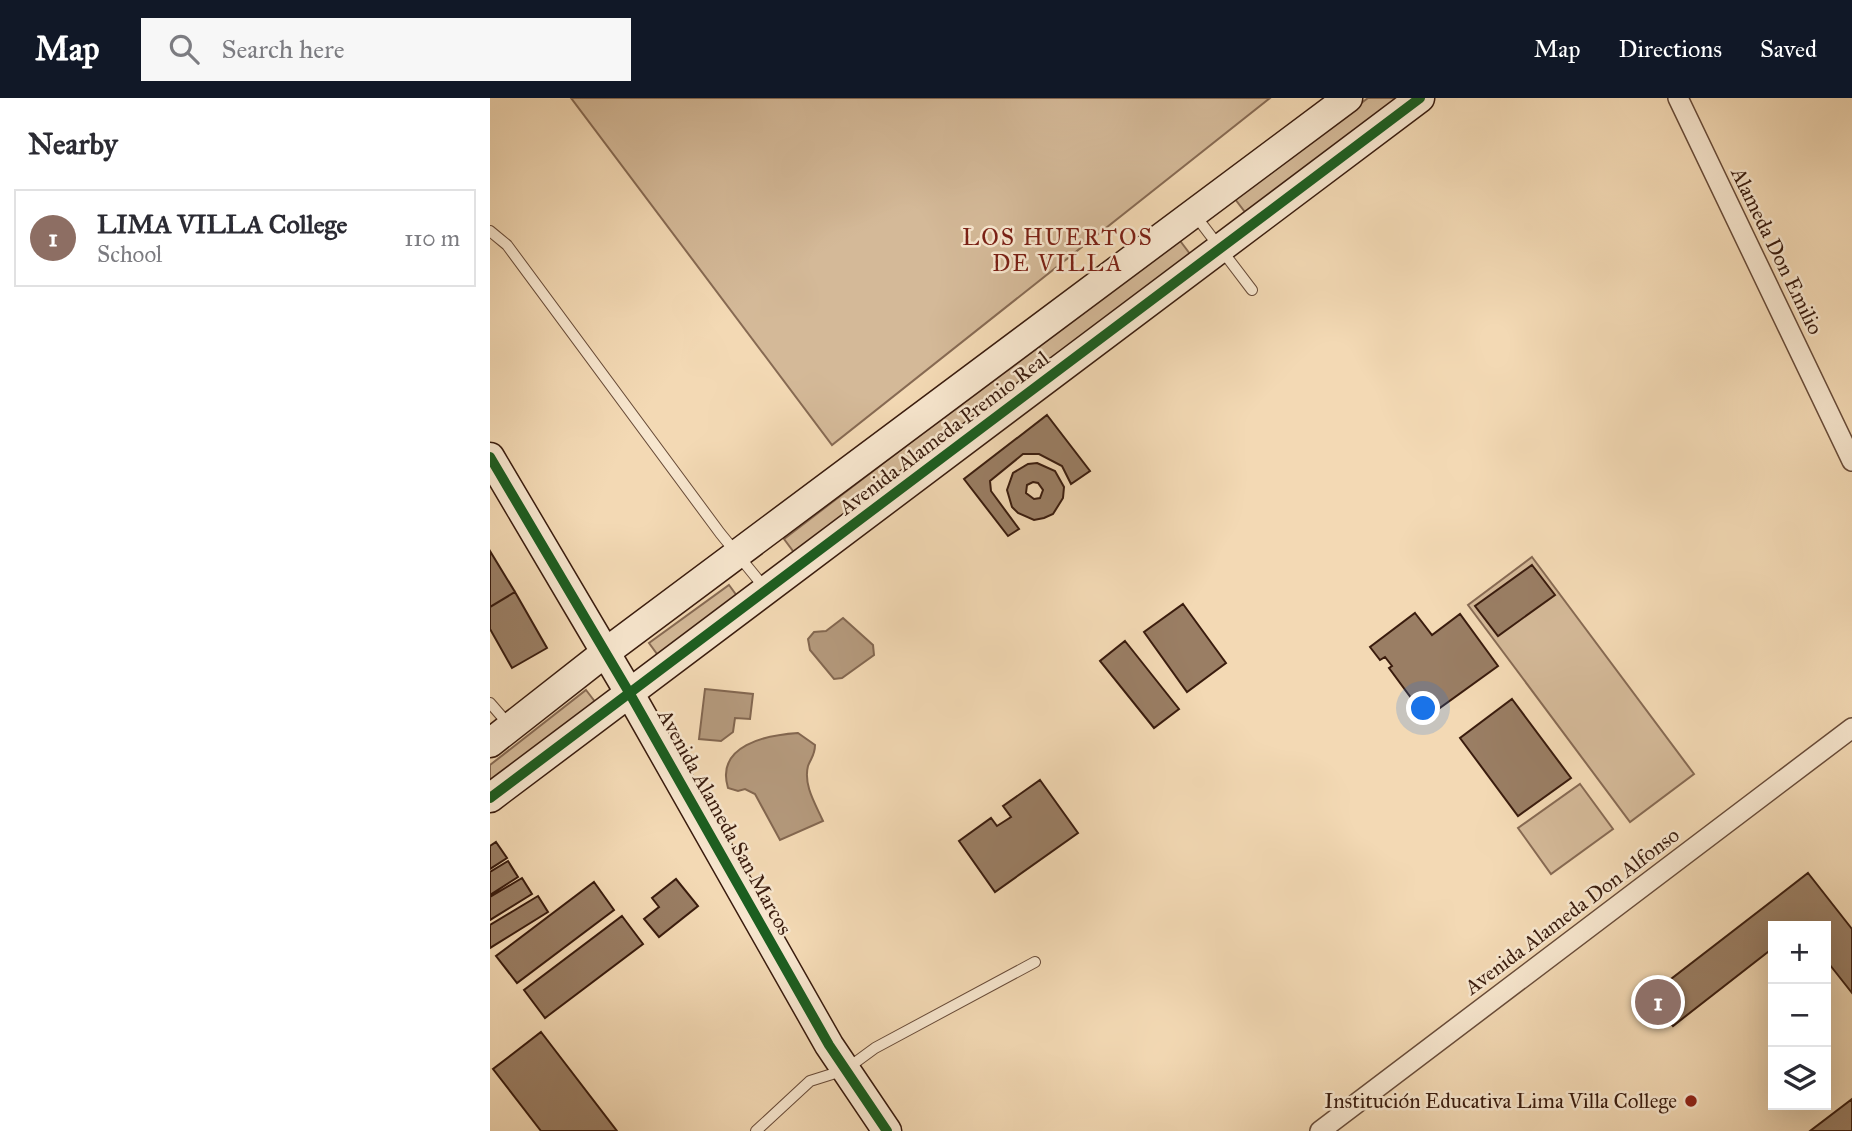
<!DOCTYPE html>
<html lang="en">
<head>
<meta charset="utf-8">
<style>
	:root { --surface:#fff; --page:#f7f7f7; --text:#2b2b33; --muted:#7c7c81; --line:#e1e1e2; --accent:#111827 }
	body { margin:0; font-family:"IM FELL Great Primer",serif; background:var(--page); color:var(--text) }
	.controls { position:absolute; right:21px; bottom:21px; display:grid; overflow:hidden; border-radius:0px; box-shadow:0 7px 28px #0002 }
	.controls button { width:63px; height:63px; display:grid; place-items:center; padding:0; border:0; border-bottom:2px solid var(--line); background:var(--surface); color:var(--text); font:35px sans-serif }
	.you { position:absolute; left:934px; top:611px; width:24px; height:24px; margin:-18px; border:5px solid #fff; border-radius:50%; background:#1a73e8; box-shadow:0 0 0 10px #1a73e833 }
	.badge { display:grid; place-items:center; width:46px; height:46px; border-radius:50%; background:var(--accent); color:#fff; font-size:23px; font-weight:700 }
	.pin { position:absolute; translate:-50% -50%; border:4px solid #fff; box-shadow:0 2px 7px #0006 }
	.list { margin:0; padding:0; list-style:none }
	h2 { display:flex; justify-content:space-between; align-items:center; height:91px; margin:0; padding:0 28px; font-size:30px }
	h2 small { font-size:23px; font-weight:400; color:var(--muted) }
	.list li { display:grid; grid-template-columns:46px 1fr auto; gap:21px; align-items:center; box-sizing:border-box; height:98px; margin:0 14px 14px; padding:0 14px; border:2px solid var(--line); border-radius:0px }
	.list b { display:block; font-size:26px; white-space:nowrap }
	.list p { margin:0; font-size:23px; white-space:nowrap; color:var(--muted) }
	.list em { font-size:23px; font-style:normal; color:var(--muted) }
	.icon { flex:none; width:38px; height:38px; fill:none; stroke:currentColor; stroke-width:2; stroke-linecap:round; stroke-linejoin:round }
	.map { position:relative; flex:none; width:1362px; height:1033px; overflow:hidden }
	header { display:flex; align-items:center; gap:42px; box-sizing:border-box; height:98px; padding:0 35px; background:var(--accent); color:#fff }
	header strong { font-size:33px }
	nav { display:flex; gap:38px; margin-inline-start:auto; font-size:24px }
	.search { width:490px; height:63px; background:var(--page); display:flex; align-items:center; gap:18px; box-sizing:border-box; padding:0 24px; border-radius:0px; color:var(--muted); font-size:26px }
	main { display:flex }
	aside { flex:1; background:var(--surface) }
	.map>svg:first-child { display:block }
	.green { fill:#d4b998; stroke:#876a53; stroke-width:2 }
	.water { fill:#b4997c; stroke:#836750; stroke-width:2 }
	.building { fill:#9a7e64; stroke:#3a1c0e; stroke-width:2; fill-rule:evenodd }
	.lines { fill:none; stroke-linecap:round; stroke-linejoin:round }
	.lane-casing { stroke:#684b38; stroke-width:12 }
	.street-casing { stroke:#684b38; stroke-width:22 }
	.secondary-casing { stroke:#3a1c0e; stroke-width:31 }
	.lane { stroke:#f7e6ce; stroke-width:10 }
	.street { stroke:#f7e6ce; stroke-width:19 }
	.secondary { stroke:#f7e6ce; stroke-width:28 }
	.cycleway-casing { stroke:#f7e6ce; stroke-width:15 }
	.cycleway { stroke:#1b5e20; stroke-width:10 }
	.poi-dot { fill:#8f2418; stroke:#f7e6ce; stroke-width:2.5 }
	.labels { text-anchor:middle; dominant-baseline:central; stroke-width:5; stroke-linejoin:round; paint-order:stroke }
	.street-label { font-size:21px; fill:#3a1c0e; stroke:#f7e6ce }
	.poi-label { font-size:21px; fill:#3a1c0e; stroke:#f7e6ce; text-anchor:end }
	.neighbourhood-label { font-size:23px; letter-spacing:2px; fill:#7a1f14; stroke:#f7e6ce }
</style>
</head>
<body>
<header>
<strong>Map</strong>
<div class="search"><svg class="icon" aria-label="search" viewBox="0 0 24 24"><circle cx="10" cy="10" r="6"/><path d="M15 15l6 6"/></svg>Search here</div>
<nav><a>Map</a><a>Directions</a><a>Saved</a></nav>
</header>
<main>
<aside>
<h2>Nearby<small></small></h2>
<ul class="list">
<li><span class="badge" style="background:#8d6e63">1</span><div><b>LIMA VILLA College</b><p>School</p></div><em>110 m</em></li>
</ul>
</aside>
<div class="map">
<svg width="1362" height="1033" viewBox="0 0 1362 1033">
	<rect width="100%" height="100%" fill="#f3d9b4"/>
	<filter id="stains"><feTurbulence type="fractalNoise" baseFrequency=".00286" numOctaves="4"/><feColorMatrix values="0 0 0 0 .2 0 0 0 0 .09 0 0 0 0 .02 0 0 0 .5 -.17"/></filter>
	<radialGradient id="worn" r=".72"><stop offset=".6" stop-color="#630" stop-opacity="0"/><stop offset="1" stop-color="#630" stop-opacity=".3"/></radialGradient>
	<!-- green -->
	<path class="green" d="M81 0H780L342 347Z
		M878 0H913L758 118 745 101Z
		M688 140 700 156 306 457 294 441Z
		M1042 459 1204 676 1140 724 978 507Z
		M239 487 250 502 170 560 159 545Z
		M96 592 106 605 0 687V667Z
		M1090 686 1123 731 1061 776 1028 730Z"/>
	<!-- water -->
	<path class="water" d="M353 520 383 547 384 557 352 580 344 581 320 552 318 541 324 534 336 533Z
		M215 591 263 596 260 621 245 620 243 634 231 643 209 641Z
		M308 635 325 647C325 657 321 660 318 668 313 687 326 707 333 723L290 742 265 696 255 691 248 693 238 690C225 647 277 637 308 635Z"/>
	<!-- building -->
	<path class="building" d="M557 317 600 373 581 386 572 368 549 356H533L500 383 501 393 529 431 518 438 474 381Z
		M547 365 565 373 574 389 573 400 563 416 554 420 544 422 528 415 522 409 517 392 523 375 538 366ZM543 384 548 385 553 392 550 400 544 401 536 395 537 387Z
		M0 453 25 494 0 509Z
		M1042 467 1065 497 1008 538 985 508Z
		M25 494 57 550 22 570 0 531V509Z
		M693 506 736 565 697 594 654 534Z
		M925 515 942 537 970 516 1008 568 940 617 937 613 933 616 899 570 902 568 895 559 890 562 880 549Z
		M635 543 689 611 664 630 610 563Z
		M1022 601 1081 680 1028 718 970 640Z
		M550 682 588 735 505 794 469 743 501 720 507 728 521 719 513 708Z
		M6 744 17 760 0 771V748Z
		M18 763 28 779 0 797V774Z
		M1318 775 1362 831V895L1336 862V828H1283V850L1183 928 1159 898Z
		M32 780 42 796 0 822V799Z
		M186 781 208 808 169 839 154 821 169 809 162 800Z
		M104 784 124 812 27 885 6 858Z
		M48 798 58 814 0 850V827Z
		M132 818 153 846 55 920 34 892Z
		M51 934 127 1033H51L3 971Z
		M1362 1001V1033H1320Z"/>
	<g class="lines">
		<!-- lane casing -->
		<g class="lane-casing">
			<path id="lane" d="M705 117 762 192
				M0 133 17 147 230 435 274 489
				M0 605 20 628
				M266 1033 320 983 355 972 385 950 545 864"/>
		</g>
		<!-- street casing -->
		<g class="street-casing">
			<path id="street" d="M1188 0 1362 363
				M830 1033 1362 630"/>
		</g>
		<!-- secondary casing -->
		<g class="secondary-casing">
			<path id="secondary" d="M0 359 140 596 339 947 397 1033
				M0 645 116 554 858 0
				M0 700 930 0"/>
		</g>
		<!-- lane -->
		<use href="#lane" class="lane"/>
		<!-- street -->
		<use href="#street" class="street"/>
		<!-- secondary -->
		<use href="#secondary" class="secondary"/>
		<!-- cycleway casing -->
		<g class="cycleway-casing">
			<path id="cycleway" d="M0 359 140 596 339 947 397 1033
				M0 700 930 0"/>
		</g>
		<!-- cycleway -->
		<use href="#cycleway" class="cycleway"/>
	</g>
	<!-- markers -->
	<circle class="poi-dot" cx="1201" cy="1003" r="7"/>
	<g class="labels">
		<!-- street labels -->
		<g class="street-label">
			<text transform="translate(1287 153) rotate(64)">Alameda Don Emilio</text>
			<text transform="translate(454 335) rotate(-37)">Avenida Alameda Premio Real</text>
			<text transform="translate(235 724) rotate(61)">Avenida Alameda San Marcos</text>
			<text transform="translate(1082 813) rotate(-37)">Avenida Alameda Don Alfonso</text>
		</g>
		<!-- poi labels -->
		<g class="poi-label">
			<text x="1187" y="1003">Institución Educativa Lima Villa College</text>
		</g>
		<!-- neighbourhood labels -->
		<g class="neighbourhood-label">
			<text x="568" y="139">LOS HUERTOS<tspan x="568" dy="26">DE VILLA</tspan></text>
		</g>
	</g>
	<rect width="100%" height="100%" filter="url(#stains)"/>
	<rect width="100%" height="100%" fill="url(#worn)"/>
</svg>
<div class="controls">
<button>+</button>
<button>−</button>
<button><svg class="icon" aria-label="layers" viewBox="0 0 24 24"><path d="M12 4l9 5-9 5-9-5zM3 14l9 5 9-5"/></svg></button>
</div>
<div class="you"></div>
<div class="pin badge" style="left:1168px;top:904px;background:#8d6e63">1</div>
</div>
</main>
</body>
</html>
